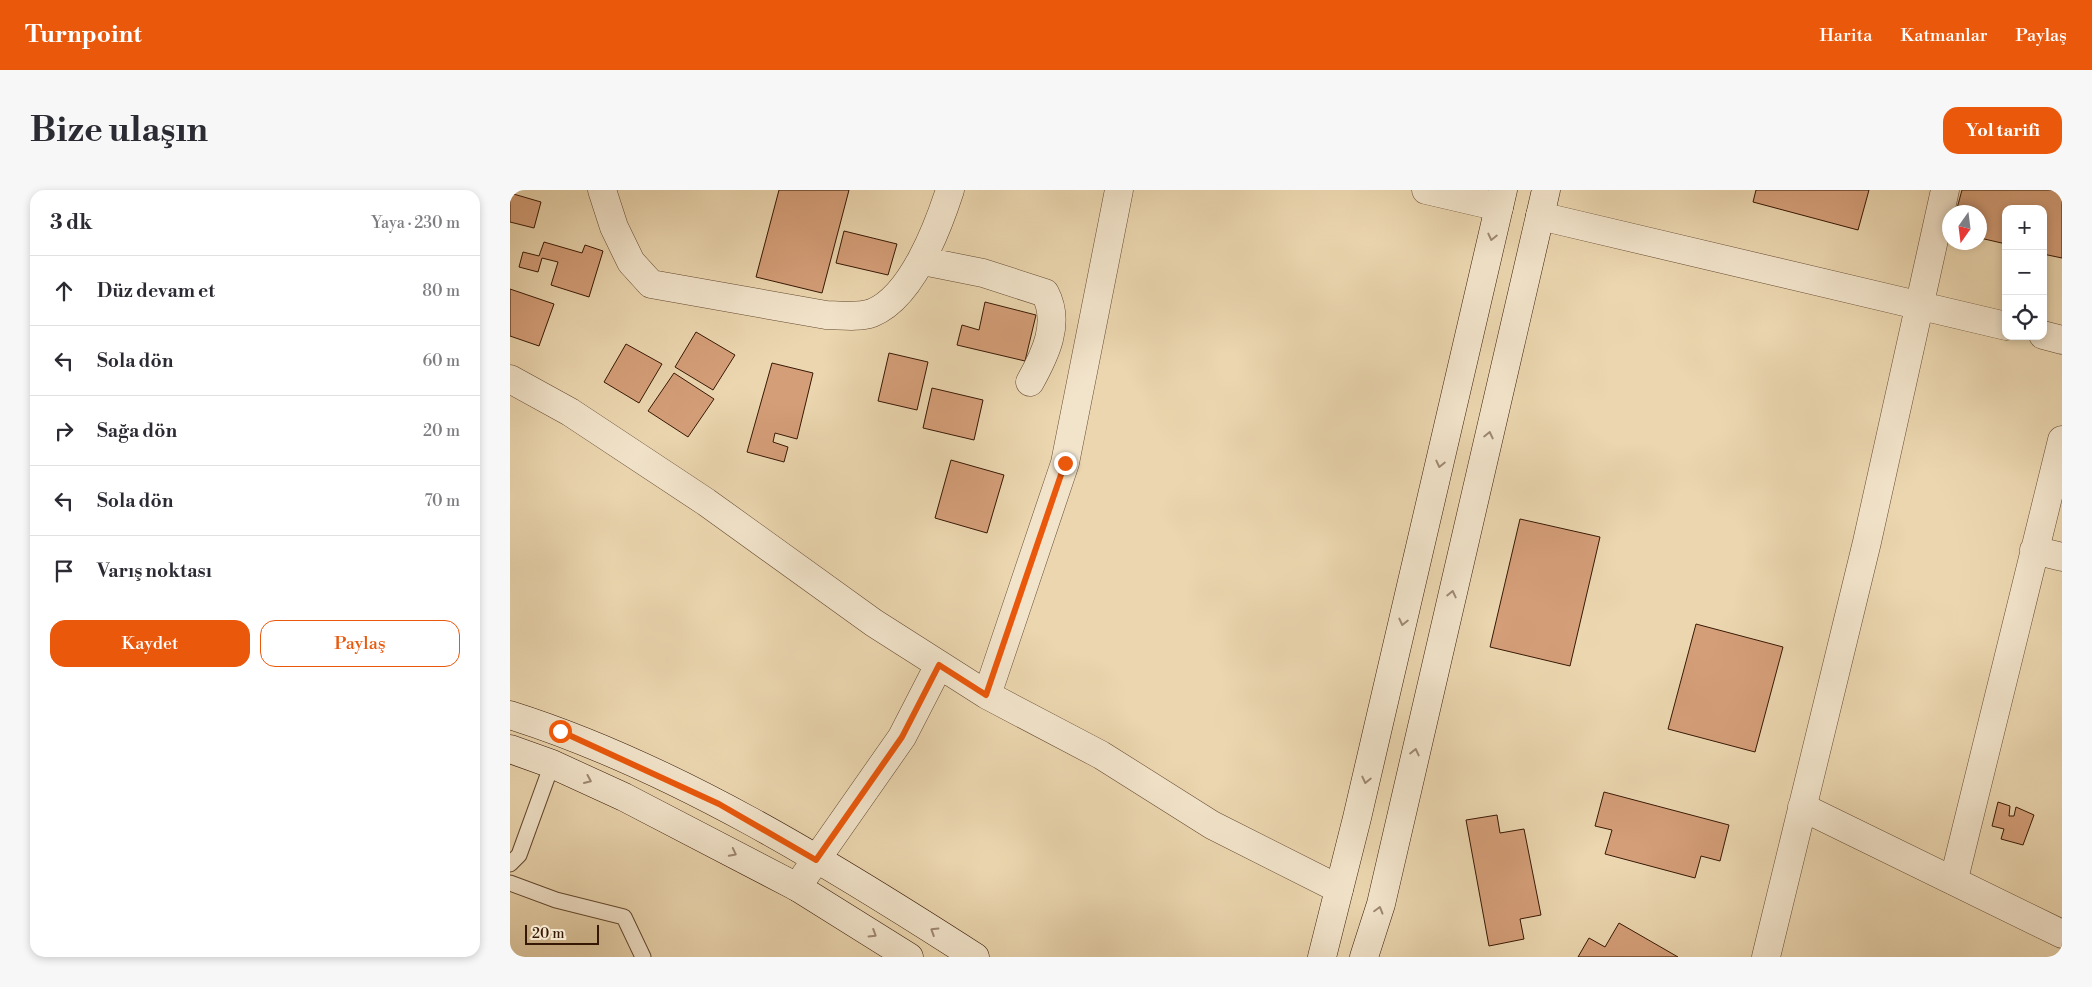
<!DOCTYPE html>
<html lang="tr">
<head>
<meta charset="utf-8">
<style>
	:root { --surface:#fff; --page:#f7f7f7; --text:#2b2b33; --muted:#7c7c81; --line:#e1e1e2; --accent:#ea580c }
	body { margin:0; font-family:"Libre Bodoni",serif; background:var(--page); color:var(--text) }
	.controls { position:absolute; right:15px; top:15px; display:grid; overflow:hidden; border-radius:10px; box-shadow:0 2px 8px #0003 }
	.controls button { width:45px; height:45px; display:grid; place-items:center; padding:0; border:0; border-bottom:1px solid var(--line); background:var(--surface); color:var(--text); font:25px sans-serif }
	.compass { position:absolute; left:1432px; top:15px; width:45px; height:45px; border-radius:50%; background:var(--surface); box-shadow:0 2px 8px #0003; rotate:194deg }
	.scale { position:absolute; left:15px; bottom:12px; width:74px; box-sizing:border-box; padding-left:5px; border:2px solid #371804; border-top:0; font-size:14px; line-height:18px; white-space:nowrap; color:#371804; -webkit-text-stroke:4px #f2e4cb; paint-order:stroke }
	.stop { position:absolute; width:15px; height:15px; margin:-11px; border:4px solid #ea580c; border-radius:50%; background:#fff }
	.stop.end { background:#ea580c; border-color:#fff; box-shadow:0 1px 5px #0008 }
	.list { margin:0; padding:0; list-style:none }
	h2 { display:flex; justify-content:space-between; align-items:center; height:65px; margin:0; padding:0 20px; font-size:21px }
	h2 small { font-size:16px; font-weight:400; color:var(--muted) }
	.list li { display:grid; grid-template-columns:32px 1fr auto; gap:15px; align-items:center; box-sizing:border-box; height:70px; padding:0 20px; border-top:1px solid var(--line) }
	.list b { display:block; font-size:19px; white-space:nowrap }
	.list em { font-size:16px; font-style:normal; color:var(--muted) }
	.actions { display:flex; gap:10px; padding:15px 20px }
	.actions a { flex:1; padding:11px 0; border:1px solid var(--accent); border-radius:15px; text-align:center; font-size:18px; color:var(--accent) }
	.actions .main { background:var(--accent); color:#fff }
	.icon { flex:none; width:28px; height:28px; fill:none; stroke:currentColor; stroke-width:2; stroke-linecap:round; stroke-linejoin:round }
	.map { position:relative; flex:none; width:1552px; height:767px; overflow:hidden; border-radius:15px }
	header { display:flex; align-items:center; gap:30px; box-sizing:border-box; height:70px; padding:0 25px; background:var(--accent); color:#fff }
	header strong { font-size:24px }
	nav { display:flex; gap:28px; margin-inline-start:auto; font-size:18px }
	.intro { display:flex; align-items:center; justify-content:space-between; box-sizing:border-box; height:120px; padding:0 30px }
	h1 { margin:0; font-size:35px }
	.button { padding:12px 22px; border-radius:15px; background:var(--accent); color:#fff; font-size:18px; font-weight:700 }
	main { display:flex; gap:30px; padding:0 30px }
	aside { flex:1; background:var(--surface); border-radius:15px; box-shadow:0 2px 8px #0003 }
	.map>svg:first-child { display:block }
	.building { fill:#d49e78; stroke:#371804 }
	.lines { fill:none; stroke-linecap:round; stroke-linejoin:round }
	.lane-casing { stroke:#64482f; stroke-width:17 }
	.street-casing { stroke:#64482f; stroke-width:29 }
	.secondary-casing { stroke:#371804; stroke-width:29 }
	.lane { stroke:#f2e4cb; stroke-width:15 }
	.street { stroke:#f2e4cb; stroke-width:28 }
	.secondary { stroke:#f2e4cb; stroke-width:28 }
	.oneway { stroke:#9e8871 }
	.route { stroke:#ea580c; stroke-width:6 }
</style>
</head>
<body>
<header>
<strong>Turnpoint</strong>
<nav><a>Harita</a><a>Katmanlar</a><a>Paylaş</a></nav>
</header>
<div class="intro"><h1>Bize ulaşın</h1><a class="button">Yol tarifi</a></div>
<main>
<aside>
<h2>3 dk<small>Yaya · 230 m</small></h2>
<ul class="list">
<li><svg class="icon" aria-label="ahead" viewBox="0 0 24 24"><path d="M12 20V5M6 11l6-6 6 6"/></svg><div><b>Düz devam et</b></div><em>80 m</em></li>
<li><svg class="icon" aria-label="left" viewBox="0 0 24 24"><path d="M17 20v-9H6M10 6l-5 5 5 5"/></svg><div><b>Sola dön</b></div><em>60 m</em></li>
<li><svg class="icon" aria-label="right" viewBox="0 0 24 24"><path d="M7 20v-9h11M14 6l5 5-5 5"/></svg><div><b>Sağa dön</b></div><em>20 m</em></li>
<li><svg class="icon" aria-label="left" viewBox="0 0 24 24"><path d="M17 20v-9H6M10 6l-5 5 5 5"/></svg><div><b>Sola dön</b></div><em>70 m</em></li>
<li><svg class="icon" aria-label="arrive" viewBox="0 0 24 24"><path d="M6 21V4h12l-3 4 3 4H6"/></svg><div><b>Varış noktası</b></div></li>
</ul>
<div class="actions"><a class="main">Kaydet</a><a>Paylaş</a></div>
</aside>
<div class="map">
<svg width="1552" height="767" viewBox="0 0 1552 767">
	<rect width="100%" height="100%" fill="#ebd6af"/>
	<filter id="stains"><feTurbulence type="fractalNoise" baseFrequency=".004" numOctaves="4"/><feColorMatrix values="0 0 0 0 .2 0 0 0 0 .09 0 0 0 0 .02 0 0 0 .5 -.17"/></filter>
	<radialGradient id="worn" r=".72"><stop offset=".6" stop-color="#630" stop-opacity="0"/><stop offset="1" stop-color="#630" stop-opacity=".3"/></radialGradient>
	<!-- building -->
	<path class="building" d="M269 0H339L312 103 246 87Z
		M1246 0H1359L1348 40 1243 12Z
		M1452 0H1552V68L1533 64V19H1496V54L1470 48V22H1446Z
		M0 3 31 12 24 38 0 32Z
		M334 41 387 54 378 85 326 73Z
		M34 52 72 63 75 55 93 61 79 107 41 95 48 72 32 68 28 82 9 77 13 62 29 66Z
		M0 99 44 114 29 156 0 146Z
		M475 112 526 125 515 171 447 155 452 135 469 140Z
		M186 142 225 165 203 200 165 177Z
		M116 154 152 174 129 213 94 192Z
		M379 163 418 172 407 220 368 211Z
		M262 173 303 183 287 249 265 243 263 252 278 257 274 272 237 262Z
		M164 183 204 209 178 247 138 221Z
		M422 198 473 210 464 250 413 238Z
		M441 270 494 285 477 343 425 328Z
		M1010 329 1090 347 1060 476 980 457Z
		M1186 434 1273 457 1245 562 1158 539Z
		M1094 602 1219 635 1210 671 1191 666 1185 688 1095 664 1102 640 1085 636Z
		M1488 612 1500 616 1499 626H1504L1506 617 1524 625 1513 655 1491 649 1494 639 1482 636Z
		M987 625 990 643 1014 639 1031 725 1010 729 1014 749 979 756 956 630Z
		M1109 733 1168 767H1068L1079 748 1095 757Z"/>
	<g class="lines">
		<!-- lane casing -->
		<g class="lane-casing">
			<path id="lane" d="M0 674 9 665 42 574
				M0 693 46 710 114 727 133 767"/>
		</g>
		<!-- street casing -->
		<g class="street-casing">
			<path id="street" d="M92 0 104 37 121 72 141 94 316 125C330 125 348 128 362 123 402 107 428 37 440 0
				M916 0 989 17
				M1030 26 1496 136
				M413 71 473 83 535 103C551 133 535 165 520 192
				M1533 145 1552 150
				M0 189 60 222 196 312 364 433 477 505 591 565 702 635 829 699
				M1524 360 1552 367
				M477 505 555 273 609 0
				M1292 617 1552 744
				M1444 689 1552 250
				M287 697 392 547 429 475
				M1256 767 1357 352 1435 0"/>
		</g>
		<!-- secondary casing -->
		<g class="secondary-casing">
			<path id="secondary" d="M0 525C162 576 322 675 465 767
				M0 559 42 574 114 607 287 697 399 767
				M812 767 847 628 993 0
				M854 767 871 714 1036 0"/>
		</g>
		<!-- lane -->
		<use href="#lane" class="lane"/>
		<!-- street -->
		<use href="#street" class="street"/>
		<!-- secondary -->
		<use href="#secondary" class="secondary"/>
	</g>
	<!-- one-way arrows -->
	<defs><path id="oneway-chevron" d="M-2-3.5L2.5 0L-2 3.5" fill="none" stroke-width="1.6" stroke-linecap="round" stroke-linejoin="round" transform="scale(1.25)"/></defs>
	<g class="oneway">
		<use href="#oneway-chevron" transform="translate(982 47) rotate(103)"/>
		<use href="#oneway-chevron" transform="translate(979 245) rotate(-77)"/>
		<use href="#oneway-chevron" transform="translate(930 274) rotate(103)"/>
		<use href="#oneway-chevron" transform="translate(942 404) rotate(-77)"/>
		<use href="#oneway-chevron" transform="translate(893 432) rotate(103)"/>
		<use href="#oneway-chevron" transform="translate(905 562) rotate(-77)"/>
		<use href="#oneway-chevron" transform="translate(78 590) rotate(24)"/>
		<use href="#oneway-chevron" transform="translate(856 590) rotate(103)"/>
		<use href="#oneway-chevron" transform="translate(223 663) rotate(27)"/>
		<use href="#oneway-chevron" transform="translate(869 720) rotate(-74)"/>
		<use href="#oneway-chevron" transform="translate(424 741) rotate(-148)"/>
		<use href="#oneway-chevron" transform="translate(363 744) rotate(32)"/>
	</g>
	<g class="lines">
		<!-- route -->
		<path class="route" d="M50 541 209 614 306 670 392 547 429 475 476 505 555 273"/>
	</g>
	<rect width="100%" height="100%" filter="url(#stains)"/>
	<rect width="100%" height="100%" fill="url(#worn)"/>
</svg>
<div class="controls">
<button>+</button>
<button>−</button>
<button><svg class="icon" aria-label="locate" viewBox="0 0 24 24"><circle cx="12" cy="12" r="6"/><path d="M12 2v4M12 18v4M2 12h4M18 12h4"/></svg></button>
</div>
<svg class="compass" viewBox="-18 -18 36 36"><path d="M0-13l5 13h-10z" fill="#e53935"/><path d="M0 13l5-13h-10z" fill="#7c7c81"/></svg>
<div class="scale">20 m</div>
<div class="stop" style="left:50px;top:541px"></div>
<div class="stop end" style="left:555px;top:273px"></div>
</div>
</main>
</body>
</html>
